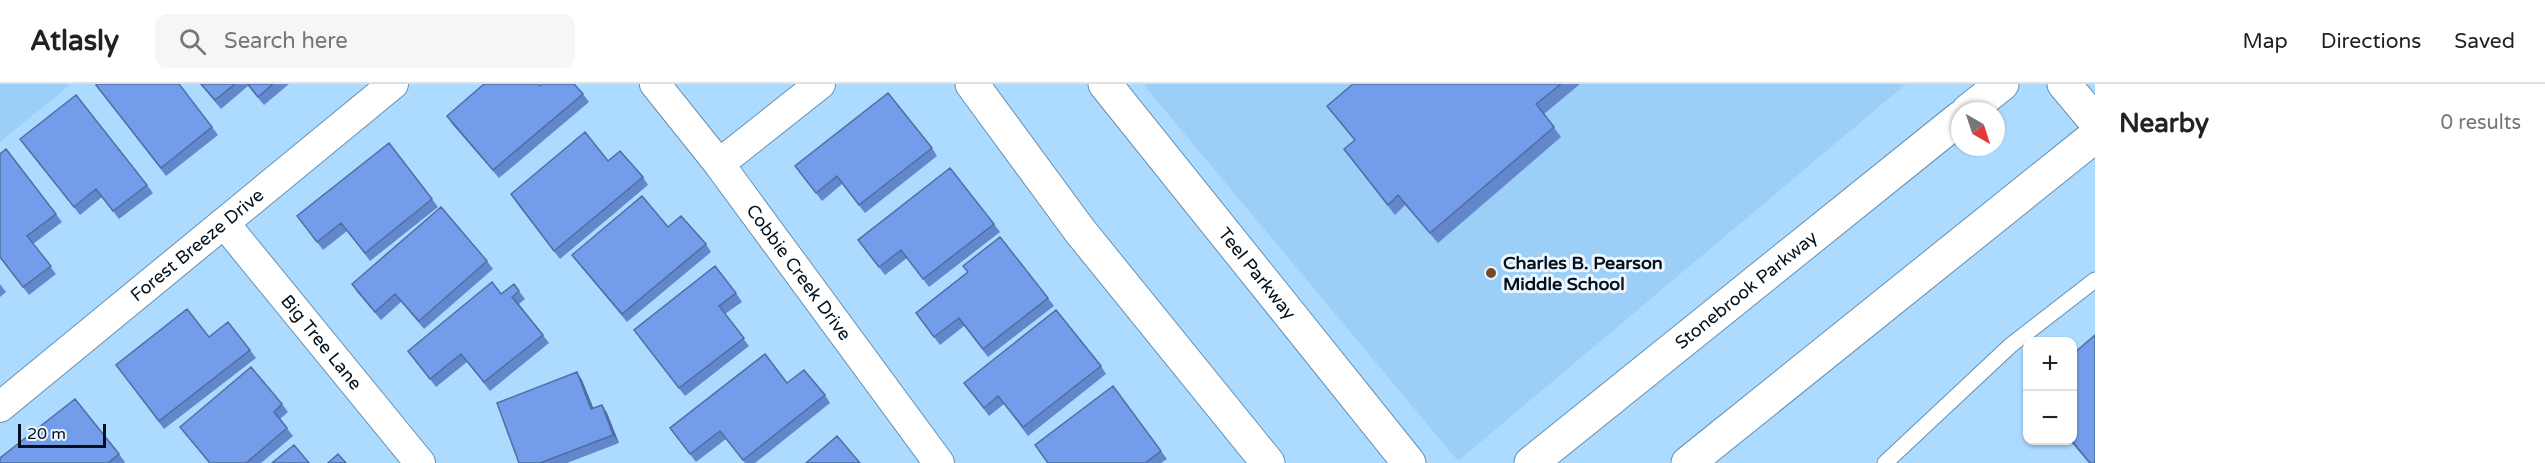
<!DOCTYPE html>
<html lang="en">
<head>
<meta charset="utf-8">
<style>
	:root { --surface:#fff; --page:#f6f6f6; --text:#222; --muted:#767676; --line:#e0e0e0 }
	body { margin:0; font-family:"Varela Round",sans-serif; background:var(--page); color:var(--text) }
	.controls { position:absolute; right:18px; bottom:18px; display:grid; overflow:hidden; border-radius:12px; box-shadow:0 2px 4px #0004 }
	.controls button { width:54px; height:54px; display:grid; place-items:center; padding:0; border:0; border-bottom:2px solid var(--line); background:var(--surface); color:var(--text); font:30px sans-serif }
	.compass { position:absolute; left:1951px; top:18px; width:54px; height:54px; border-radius:50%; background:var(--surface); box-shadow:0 2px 4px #0004; rotate:141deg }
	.scale { position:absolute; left:18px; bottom:15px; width:88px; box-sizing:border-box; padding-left:6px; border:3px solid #02111d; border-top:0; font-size:16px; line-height:21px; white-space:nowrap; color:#02111d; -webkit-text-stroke:4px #edf6fe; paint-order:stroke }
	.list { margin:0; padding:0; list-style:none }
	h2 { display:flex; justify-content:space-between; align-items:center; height:78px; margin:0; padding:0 24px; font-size:26px }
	h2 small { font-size:20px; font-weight:400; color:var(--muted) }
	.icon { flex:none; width:33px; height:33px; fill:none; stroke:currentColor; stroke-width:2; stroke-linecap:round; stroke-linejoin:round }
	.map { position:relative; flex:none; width:2095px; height:379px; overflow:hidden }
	header { display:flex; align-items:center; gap:36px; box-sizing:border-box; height:84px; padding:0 30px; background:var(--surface); border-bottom:2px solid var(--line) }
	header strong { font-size:28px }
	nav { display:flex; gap:33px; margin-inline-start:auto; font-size:21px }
	.search { width:420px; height:54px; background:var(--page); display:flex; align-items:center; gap:15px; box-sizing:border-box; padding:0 21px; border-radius:12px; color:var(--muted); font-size:22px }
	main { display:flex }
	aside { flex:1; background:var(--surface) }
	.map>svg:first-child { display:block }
	.built { fill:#9bcff8 }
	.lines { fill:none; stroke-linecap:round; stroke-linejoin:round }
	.service-casing { stroke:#6490b2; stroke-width:17 }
	.minor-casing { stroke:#6490b2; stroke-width:32 }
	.secondary-casing { stroke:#6490b2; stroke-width:35 }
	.service { stroke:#fff; stroke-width:15 }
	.minor { stroke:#fff; stroke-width:30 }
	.secondary { stroke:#fff; stroke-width:33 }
	.wall { fill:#6387ca }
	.shaded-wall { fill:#506ea4 }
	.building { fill:#739deb; stroke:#506ea4; stroke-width:1.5 }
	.poi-dot { fill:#734d2a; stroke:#edf6fe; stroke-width:2 }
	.labels { text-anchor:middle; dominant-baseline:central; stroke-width:6; stroke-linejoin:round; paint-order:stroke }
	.street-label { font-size:18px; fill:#02111d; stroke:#edf6fe }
	.poi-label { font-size:18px; font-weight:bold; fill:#02111d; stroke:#edf6fe; text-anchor:start }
</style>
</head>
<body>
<header>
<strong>Atlasly</strong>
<div class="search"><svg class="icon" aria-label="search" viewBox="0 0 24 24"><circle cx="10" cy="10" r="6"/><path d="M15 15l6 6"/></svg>Search here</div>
<nav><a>Map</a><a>Directions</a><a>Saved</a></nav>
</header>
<main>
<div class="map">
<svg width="2095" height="379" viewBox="0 0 2095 379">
	<rect width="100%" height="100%" fill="#addaff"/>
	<!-- built -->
	<path class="built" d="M0 0H71L0 58Z
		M1143 0H1906L1458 377Z"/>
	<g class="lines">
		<!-- service casing -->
		<g class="service-casing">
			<path id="service" d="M1885 379 2011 261 2095 196"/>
		</g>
		<!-- minor casing -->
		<g class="minor-casing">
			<g id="minor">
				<path id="s1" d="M655 0 719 80 939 379"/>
				<path d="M719 80 820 0"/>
				<path id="s2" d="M224 139 420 379"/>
				<path id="s3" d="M0 323 393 0"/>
			</g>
		</g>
		<!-- secondary casing -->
		<g class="secondary-casing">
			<g id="secondary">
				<path d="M972 0 1080 147 1268 379"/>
				<path id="s4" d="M1105 0 1409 379"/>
				<path d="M2064 0 2095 37"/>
				<path d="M1968 27 2002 0"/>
				<path id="s5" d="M1531 379 1960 34"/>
				<path d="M1688 379 2095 52"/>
			</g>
		</g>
		<!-- service -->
		<use href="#service" class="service"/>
		<!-- minor -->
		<use href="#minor" class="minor"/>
		<!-- secondary -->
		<use href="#secondary" class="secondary"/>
	</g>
	<!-- wall -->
	<path class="wall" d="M200 0H289L264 21 248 2 221 25Z
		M1353 0H1580L1544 30 1561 53 1438 159 1405 121 1395 131 1344 65 1355 57 1327 22Z
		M96 1 212 43 218 51 166 92Z
		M540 2 583 10 589 18 499 94 452 40 447 32Z
		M20 55 147 101 153 109 119 135 102 113 80 131Z
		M932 64 937 72 865 129 842 100 822 117 795 82Z
		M0 70 56 130 62 138 33 160 56 190 29 211 0 173Z
		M608 77 643 93 648 101 560 175 516 118Z
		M432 115 438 123 370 177 347 147 323 166 297 132Z
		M994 140 1000 148 929 203 907 174 885 191 858 156Z
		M668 143 706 160 711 168 627 238 578 179 572 171Z
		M487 177 493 185 424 245 401 218 381 236 357 208 352 200Z
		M963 182 1048 214 1054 222 988 273 964 242 940 261 916 229 967 188Z
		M0 200 6 208 0 213Z
		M519 207 525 215 519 220 549 259 490 307 467 278 436 303 408 267 501 210Z
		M736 209 742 218 725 230 749 262 685 312 634 246Z
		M209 253 250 266 256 274 164 345 116 281Z
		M1101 282 1106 290 1028 352 1004 320 989 332 964 299Z
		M582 296 593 324 602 321 607 329 619 359 567 379H519Z
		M787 299 825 311 830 319 755 379H745L726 355 696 378 676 352Z
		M282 320 288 328 280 335 293 352 261 379H209L180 343Z
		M2070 357H2073L2095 379H2089Z
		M1161 367 1167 375 1161 379H1048Z
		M119 370 125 378 124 379H0Z"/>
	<!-- shaded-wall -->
	<path class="shaded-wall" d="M577 288 582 296 597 333 591 325Z
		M602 321 607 329 619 359 613 351Z"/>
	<!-- building -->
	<path class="building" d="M97 0H179L212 43 161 84 96 1Z
		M201 0H235L215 16Z
		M248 0H273L258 13Z
		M484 0H538L540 2 542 0H574L583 10 493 86 447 32Z
		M1353 0H1561L1536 20 1554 43 1430 149 1398 111 1388 121 1344 65 1355 56 1327 22Z
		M888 9 932 64 859 121 837 92 816 109 795 82Z
		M76 11 147 101 113 127 96 105 74 123 20 55Z
		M585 48 608 77 620 67 643 93 554 167 511 110Z
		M389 59 432 115 365 169 341 139 317 158 297 132Z
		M6 65 56 130 27 152 51 182 23 203 0 173V70Z
		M950 84 994 140 923 195 901 166 879 183 858 156Z
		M642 112 668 143 681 132 706 160 622 230 572 171Z
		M441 123 487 177 419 237 395 210 375 228 352 200Z
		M1000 153 1048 214 983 265 959 234 934 253 916 229 968 188 963 182Z
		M715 182 736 209 719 222 744 254 679 304 634 246Z
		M492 198 501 210 514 200 519 207 512 213 543 251 484 298 461 270 430 295 408 267Z
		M187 225 209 253 228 238 250 266 159 337 116 281Z
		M1056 226 1101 282 1023 343 998 312 984 324 964 299Z
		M2095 251V379H2090L2072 357H2073V270Z
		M765 270 787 299 804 286 825 311 743 376 720 347 690 370 670 344Z
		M251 283 282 320 274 328 287 344 246 379H210L180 343Z
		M577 288 591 325 602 321 613 351 540 379H519L497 319Z
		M1113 302 1161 367 1145 379H1048L1035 361Z
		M75 315 119 370 108 379H0V374Z
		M837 352 860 379H806Z
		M294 361 309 379H272Z
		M338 370 346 379H328Z"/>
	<!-- markers -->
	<circle class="poi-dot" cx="1491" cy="189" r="6"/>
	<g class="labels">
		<!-- street labels -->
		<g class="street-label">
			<text stroke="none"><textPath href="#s3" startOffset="255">Forest Breeze Drive</textPath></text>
			<text stroke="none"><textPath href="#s1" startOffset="237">Cobbie Creek Drive</textPath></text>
			<text stroke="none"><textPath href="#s4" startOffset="243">Teel Parkway</textPath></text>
			<text stroke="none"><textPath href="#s5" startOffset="276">Stonebrook Parkway</textPath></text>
			<text stroke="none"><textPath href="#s2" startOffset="154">Big Tree Lane</textPath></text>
		</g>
		<!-- poi labels -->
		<g class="poi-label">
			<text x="1503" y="179">Charles B. Pearson<tspan x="1503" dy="21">Middle School</tspan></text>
		</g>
	</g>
</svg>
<div class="controls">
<button>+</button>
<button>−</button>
</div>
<svg class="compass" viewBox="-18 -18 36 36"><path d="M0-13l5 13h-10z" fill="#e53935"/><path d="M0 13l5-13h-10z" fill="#767676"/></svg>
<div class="scale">20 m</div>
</div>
<aside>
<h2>Nearby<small>0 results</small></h2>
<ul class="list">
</ul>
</aside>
</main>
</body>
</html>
